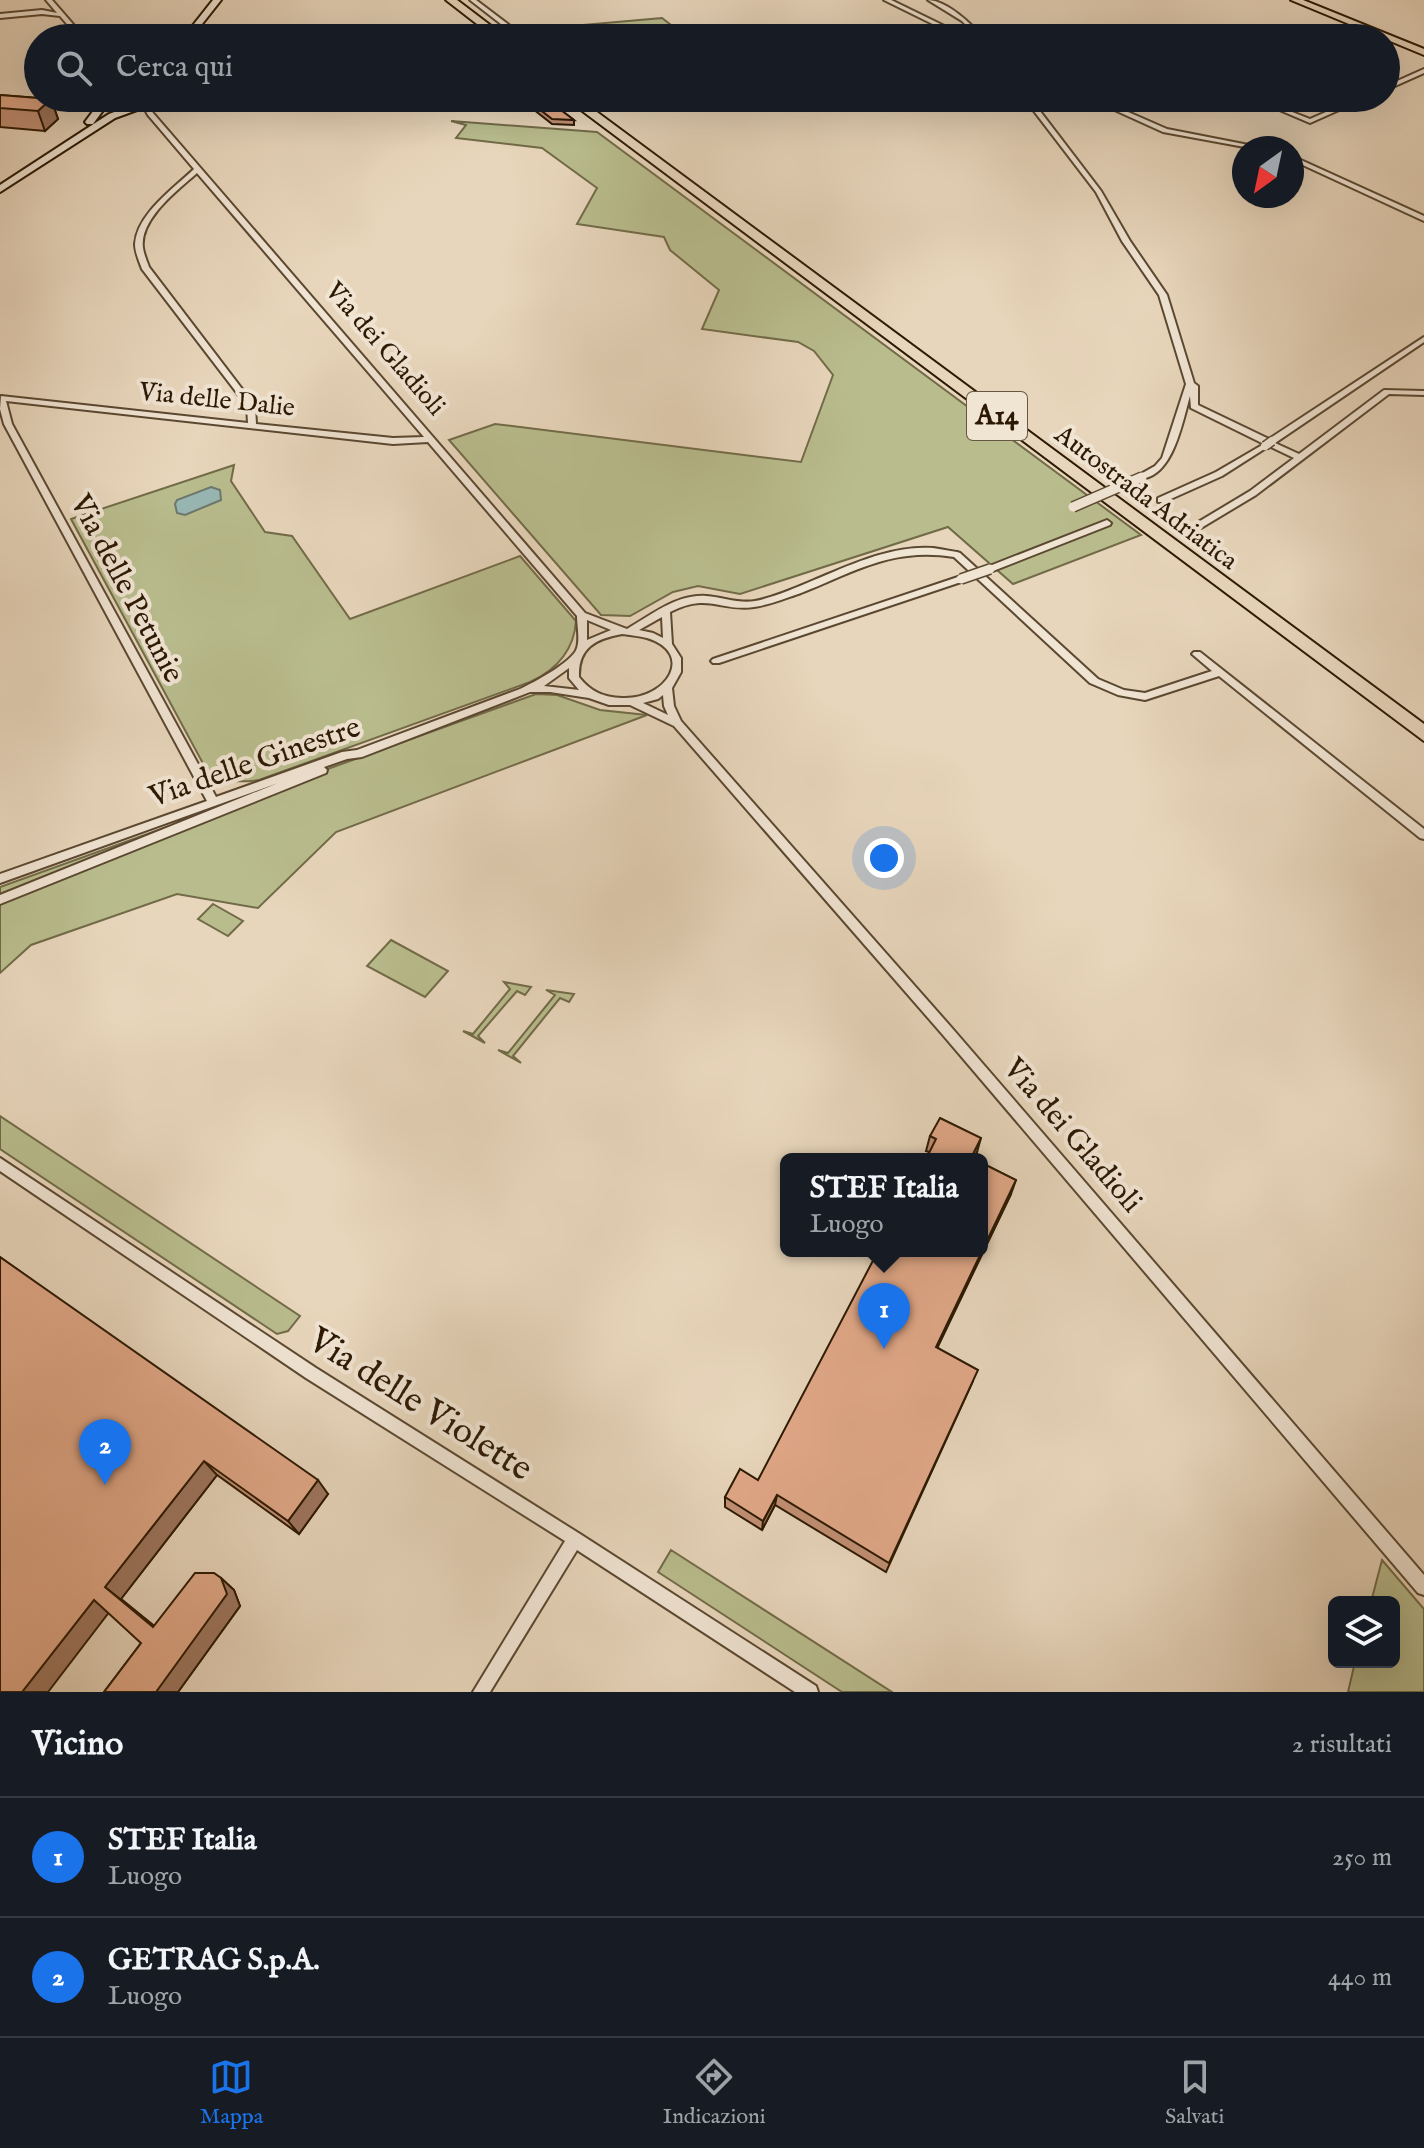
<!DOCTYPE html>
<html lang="it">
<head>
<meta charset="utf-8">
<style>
	:root { --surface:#171b24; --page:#20242c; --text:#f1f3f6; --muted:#9ea1a6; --line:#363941; --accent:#1a73e8 }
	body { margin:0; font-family:"IM FELL English",serif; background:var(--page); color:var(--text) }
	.controls { position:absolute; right:24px; bottom:24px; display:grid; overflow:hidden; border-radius:12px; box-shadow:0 8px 32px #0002 }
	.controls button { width:72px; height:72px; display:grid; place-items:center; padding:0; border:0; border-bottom:2px solid var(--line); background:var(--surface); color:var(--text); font:40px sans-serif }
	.compass { position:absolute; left:1232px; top:136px; width:72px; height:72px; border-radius:50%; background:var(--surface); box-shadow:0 8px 32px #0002; rotate:213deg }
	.you { position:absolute; left:884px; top:858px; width:28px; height:28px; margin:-20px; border:6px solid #fff; border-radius:50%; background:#1a73e8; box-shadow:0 0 0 12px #1a73e833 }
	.badge { display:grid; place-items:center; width:52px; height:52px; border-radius:50%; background:var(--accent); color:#fff; font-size:26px; font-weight:700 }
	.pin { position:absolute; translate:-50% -66px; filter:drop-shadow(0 2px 4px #0008) }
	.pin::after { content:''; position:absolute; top:42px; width:28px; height:24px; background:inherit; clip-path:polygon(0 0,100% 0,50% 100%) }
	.popup { position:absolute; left:780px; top:1153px; width:208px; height:104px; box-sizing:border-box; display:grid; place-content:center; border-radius:12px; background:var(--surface); filter:drop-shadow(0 2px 6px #0005); font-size:26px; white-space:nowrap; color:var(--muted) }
	.popup b { font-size:30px; color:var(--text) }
	.popup::after { content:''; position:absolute; left:50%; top:100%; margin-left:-16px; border:16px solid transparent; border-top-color:var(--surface) }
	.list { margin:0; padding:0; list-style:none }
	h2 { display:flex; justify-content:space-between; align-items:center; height:104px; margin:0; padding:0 32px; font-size:34px }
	h2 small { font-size:26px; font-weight:400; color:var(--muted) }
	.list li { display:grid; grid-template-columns:52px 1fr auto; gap:24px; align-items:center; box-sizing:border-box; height:120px; padding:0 32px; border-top:2px solid var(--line) }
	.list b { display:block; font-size:30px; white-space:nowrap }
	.list p { margin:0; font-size:26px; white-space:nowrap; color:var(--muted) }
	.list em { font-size:26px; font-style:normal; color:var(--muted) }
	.icon { flex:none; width:44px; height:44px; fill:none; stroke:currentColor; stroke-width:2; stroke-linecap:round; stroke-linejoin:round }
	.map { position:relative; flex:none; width:1424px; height:1692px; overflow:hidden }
	.search { position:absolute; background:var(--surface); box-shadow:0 8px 32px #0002; left:24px; right:24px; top:24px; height:88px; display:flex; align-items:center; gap:20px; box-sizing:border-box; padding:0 28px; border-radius:44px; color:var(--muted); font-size:30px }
	.sheet { height:344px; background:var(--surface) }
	nav { display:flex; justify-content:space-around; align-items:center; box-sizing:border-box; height:112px; border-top:2px solid var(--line); background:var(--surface); font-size:22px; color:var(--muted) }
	nav a { display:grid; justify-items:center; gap:4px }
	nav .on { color:var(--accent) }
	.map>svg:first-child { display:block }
	.green { fill:#b9bd8e; stroke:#726b48; stroke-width:2 }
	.water { fill:#98b8b5; stroke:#6d786e; stroke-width:2 }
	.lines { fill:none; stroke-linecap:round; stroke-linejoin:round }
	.street-casing { stroke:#5b4831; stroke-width:4 }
	.secondary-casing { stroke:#2c1903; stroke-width:4 }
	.primary-casing { stroke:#2c1903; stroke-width:4 }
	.highway-casing { stroke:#2c1903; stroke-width:4 }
	.street { fill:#f0e4d3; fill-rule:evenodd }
	.secondary { fill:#f0e4d3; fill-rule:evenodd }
	.primary { fill:#e8d6bc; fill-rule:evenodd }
	.highway { fill:#e8d6bc; fill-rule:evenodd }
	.street-bridge-far1-casing { stroke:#5b4831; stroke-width:11; stroke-linecap:butt }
	.street-bridge-casing { stroke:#5b4831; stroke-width:12; stroke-linecap:butt }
	.street-bridge-far1 { stroke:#f0e4d3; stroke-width:8 }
	.street-bridge { stroke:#f0e4d3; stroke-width:9 }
	.wall { fill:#c29075; stroke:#2c1903; stroke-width:2 }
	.shaded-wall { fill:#9e765f; stroke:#2c1903; stroke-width:2 }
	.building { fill:#e1a888; stroke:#2c1903; stroke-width:2 }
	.labels { text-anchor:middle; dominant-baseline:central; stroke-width:8; stroke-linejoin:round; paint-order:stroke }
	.far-street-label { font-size:26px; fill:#2c1903; stroke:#f0e4d3 }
	.shield { fill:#f0e4d3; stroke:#675641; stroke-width:2 }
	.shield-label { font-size:28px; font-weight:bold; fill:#2c1903 }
	.street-label { font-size:30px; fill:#2c1903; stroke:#f0e4d3 }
	.near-street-label { font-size:36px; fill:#2c1903; stroke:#f0e4d3 }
</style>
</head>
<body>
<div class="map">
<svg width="1424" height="1692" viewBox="0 0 1424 1692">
	<rect width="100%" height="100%" fill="#e8d6bc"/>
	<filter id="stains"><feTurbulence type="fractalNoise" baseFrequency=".0025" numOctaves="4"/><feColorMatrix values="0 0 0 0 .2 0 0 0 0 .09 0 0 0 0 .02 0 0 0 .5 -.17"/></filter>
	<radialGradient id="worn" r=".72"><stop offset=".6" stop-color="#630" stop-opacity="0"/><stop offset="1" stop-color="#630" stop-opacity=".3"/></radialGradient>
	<!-- green -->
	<path class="green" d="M662 18 688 38H584L571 26Z
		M451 121 597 132 1141 535 1013 584 948 527 740 594 698 586 673 592 630 616 601 615 449 440 495 424 801 462 833 375 814 351 798 342 702 329 719 290 670 250 664 237 577 224 597 188 542 148 456 138 466 125Z
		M234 465 231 481 265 532 292 536 350 619 520 556 576 621C574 651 556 670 530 682L259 780C238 783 223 782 206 769L71 519Z
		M536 694 557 695 600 710 647 715 336 832 258 908 177 894 31 945 0 973V887Z
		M213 904 243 921 228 936 198 919Z
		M391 940 448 971 425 997 367 966Z
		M504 982 531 987 525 995 517 991 478 1036 485 1043 463 1031 473 1034 510 989Z
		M546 990 574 994 569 1002 560 998 513 1056 521 1063 498 1050 508 1053 555 995Z
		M0 1116 300 1316 288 1331 277 1334 0 1149Z
		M671 1550 892 1692H842L658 1572Z
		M1382 1560 1424 1609V1692H1348L1355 1662H1394V1602H1371Z"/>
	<!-- water -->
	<path class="water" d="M211 487 220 490 221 500 185 515 177 513 175 504 177 500Z"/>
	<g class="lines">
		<!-- street casing -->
		<g class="street-casing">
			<path id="street" d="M46 0H52L85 38H79L60 16 42 14 0 18V14L42 10 57 13Z
				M470 0H476L526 38H519Z
				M884 0H891L969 38H961Z
				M928 0C948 1 971 24 984 38H978L962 21Z
				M205 26 215 33 211 38H205L209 33 202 28Z
				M1424 69V73L1386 90V86Z
				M1024 98H1030L1101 191 1130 241 1167 295 1194 383 1198 386V405L1269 439 1424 337V342L1275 443 1299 454 1384 390 1424 391V395L1389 394 1256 495 1196 531H1190V527L1250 491 1294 458 1269 446 1222 476 1164 502H1158V498L1216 472 1264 444 1191 408 1190 396C1182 423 1173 478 1139 479V475L1155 466 1162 458 1186 384 1159 295 1122 241 1096 192Z
				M1088 98H1096L1167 129 1264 148H1250L1163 132Z
				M1358 98H1366L1310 123 1277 109 1282 108 1310 119Z
				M145 102 147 103 153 113 585 613 627 629C652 615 676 594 706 596 723 597 739 604 755 601 775 597 795 588 814 580 850 565 892 545 933 548 941 549 949 551 957 552L960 553 1098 679 1124 690 1145 693 1212 671 1192 654 1194 652H1200L1424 829V839L1420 838 1219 676 1145 700 1118 695 1090 683 954 557C893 547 856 571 801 593 786 598 770 605 754 607 720 612 709 592 670 612L672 644 681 658V672L672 688 674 706 681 721 951 1027 1424 1575V1595L1418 1593 943 1035 674 726 630 705H609L589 698 550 692H530L362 757 347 759 324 767 327 770 326 773 0 904V895L278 783 0 883V874L207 801 4 424 0 409 1 396 248 423 247 406 142 269C139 261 135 252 135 244 137 214 174 188 194 169L148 115 142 104ZM197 173 424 437 393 438 256 424 255 406 149 267C147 261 144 255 143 248 139 219 178 190 197 173ZM6 401 393 444 428 442 577 616C577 625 580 639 577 648 574 661 533 683 520 689L357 750 342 752 216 797 12 424ZM662 617 663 638 653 633 639 630ZM587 620 611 630 587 640ZM622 634C630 635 639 636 647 638 696 653 667 700 622 698 603 697 591 692 579 677 578 648 595 639 622 634ZM569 668V678L579 690 544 686ZM663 695 664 706 668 715 643 703 658 699Z
				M1292 156 1424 216V221L1292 160Z
				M1107 520 1111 523 1110 525 993 571H987L985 569 987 567Z
				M961 576 964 577V581L719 663H713L711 661 713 659Z
				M0 1158 316 1368 580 1534 816 1686 818 1692H795L577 1550 490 1692H473L565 1541 306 1378 0 1171Z"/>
		</g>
		<!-- secondary casing -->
		<g class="secondary-casing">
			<path id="secondary" d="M213 0H221L191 38H183Z
				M103 98H112L93 124H87L85 122Z
				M143 98H151L148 106 115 118 0 192V185L109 114 141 102Z"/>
		</g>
		<!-- primary casing -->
		<g class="primary-casing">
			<path id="primary" d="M1291 0H1303L1424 49V55Z"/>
		</g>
		<!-- highway casing -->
		<g class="highway-casing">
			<path id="highway" d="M446 0H457L507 38H495Z
				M565 98H578L1424 724V741Z"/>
		</g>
		<!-- street -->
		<use href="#street" class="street"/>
		<!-- secondary -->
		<use href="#secondary" class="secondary"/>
		<!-- primary -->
		<use href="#primary" class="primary"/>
		<!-- highway -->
		<use href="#highway" class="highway"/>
		<!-- street-bridge-far1 casing -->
		<g class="street-bridge-far1-casing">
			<path id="street-bridge-far1" d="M1265 446 1272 441"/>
		</g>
		<!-- street-bridge casing -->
		<g class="street-bridge-casing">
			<path id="street-bridge" d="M1073 507 1142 477
				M961 579 990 569"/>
		</g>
		<!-- street-bridge-far1 -->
		<use href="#street-bridge-far1" class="street-bridge-far1"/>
		<!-- street-bridge -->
		<use href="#street-bridge" class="street-bridge"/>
	</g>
	<!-- wall -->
	<path class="wall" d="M0 95 51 99 58 119 45 131 0 127Z
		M519 98H545L574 120V125L552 124Z
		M930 1136 977 1152 973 1159 929 1152 926 1151Z
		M1011 1194 937 1347 973 1381 886 1572 775 1505 762 1530 725 1507V1497L758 1480Z
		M0 1257 328 1494 299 1534 217 1475 121 1599 154 1626 221 1578 234 1590 240 1606 178 1692H104L141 1643 109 1613Z"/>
	<!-- shaded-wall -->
	<path class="shaded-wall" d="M469 98H483L484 99 470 103Z
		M51 99 58 119 45 131 38 111Z
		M981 1138 977 1152 973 1159H970Z
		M1016 1180 1011 1194 932 1359 936 1347Z
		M204 1461 217 1475 121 1599 168 1637 105 1587Z
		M318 1480 328 1494 299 1534 288 1521Z
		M777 1495 775 1505 762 1530 763 1521Z
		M221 1578 234 1590 240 1606 178 1692H156Z
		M94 1600 110 1611 48 1692H22Z"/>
	<!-- building -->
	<path class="building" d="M0 95 51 99 38 111 0 108Z
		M525 98H545L574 120 552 119Z
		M940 1118 981 1138 971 1158 973 1159H926L936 1139 930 1136Z
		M982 1163 1016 1180 936 1347 978 1370 889 1563 777 1495 763 1521 725 1497 740 1469 758 1480 878 1251H982Z
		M0 1257 318 1480 288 1521 204 1461 105 1587 153 1627 195 1573H214L221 1578 227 1594 156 1692H104L141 1643 94 1600 22 1692H0Z"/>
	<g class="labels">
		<!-- far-street labels -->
		<g class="far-street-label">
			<text transform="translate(385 349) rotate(49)">Via dei Gladioli</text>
			<text transform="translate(217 400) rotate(6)">Via delle Dalie</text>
			<text transform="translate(1146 498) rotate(37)">Autostrada Adriatica</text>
		</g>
		<!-- shield labels -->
		<rect class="shield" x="967" y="392" width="60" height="48" rx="6"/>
		<g class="shield-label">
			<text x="997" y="416">A14</text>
		</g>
		<!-- street labels -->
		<g class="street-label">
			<text transform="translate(126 589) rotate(62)">Via delle Petunie</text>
			<text transform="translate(255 763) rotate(-19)">Via delle Ginestre</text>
			<text transform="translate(1072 1136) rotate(49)">Via dei Gladioli</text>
		</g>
		<!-- near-street labels -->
		<g class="near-street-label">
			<text transform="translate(420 1405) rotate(32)">Via delle Violette</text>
		</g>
	</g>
	<rect width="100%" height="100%" filter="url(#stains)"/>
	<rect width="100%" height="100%" fill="url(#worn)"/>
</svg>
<div class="controls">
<button><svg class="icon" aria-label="layers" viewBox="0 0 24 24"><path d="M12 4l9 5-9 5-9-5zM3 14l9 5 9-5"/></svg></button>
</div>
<svg class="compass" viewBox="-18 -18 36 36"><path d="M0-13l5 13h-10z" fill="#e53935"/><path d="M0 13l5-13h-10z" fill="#9ea1a6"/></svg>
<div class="you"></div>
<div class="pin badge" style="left:884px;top:1349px">1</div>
<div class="popup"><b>STEF Italia</b>Luogo</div>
<div class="pin badge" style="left:105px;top:1485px">2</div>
<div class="search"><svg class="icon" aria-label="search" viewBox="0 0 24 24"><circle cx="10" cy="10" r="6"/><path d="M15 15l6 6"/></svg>Cerca qui</div>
</div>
<section class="sheet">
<h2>Vicino<small>2 risultati</small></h2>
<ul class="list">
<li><span class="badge">1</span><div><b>STEF Italia</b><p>Luogo</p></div><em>250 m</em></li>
<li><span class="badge">2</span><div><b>GETRAG S.p.A.</b><p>Luogo</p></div><em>440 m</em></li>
</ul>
</section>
<nav>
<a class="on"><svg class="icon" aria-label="map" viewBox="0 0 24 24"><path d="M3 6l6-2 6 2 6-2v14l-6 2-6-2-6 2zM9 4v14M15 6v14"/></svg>Mappa</a>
<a><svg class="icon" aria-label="directions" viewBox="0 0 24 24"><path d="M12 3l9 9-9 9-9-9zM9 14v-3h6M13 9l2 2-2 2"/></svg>Indicazioni</a>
<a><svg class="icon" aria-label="saved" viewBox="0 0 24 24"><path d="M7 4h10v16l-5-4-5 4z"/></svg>Salvati</a>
</nav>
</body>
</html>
